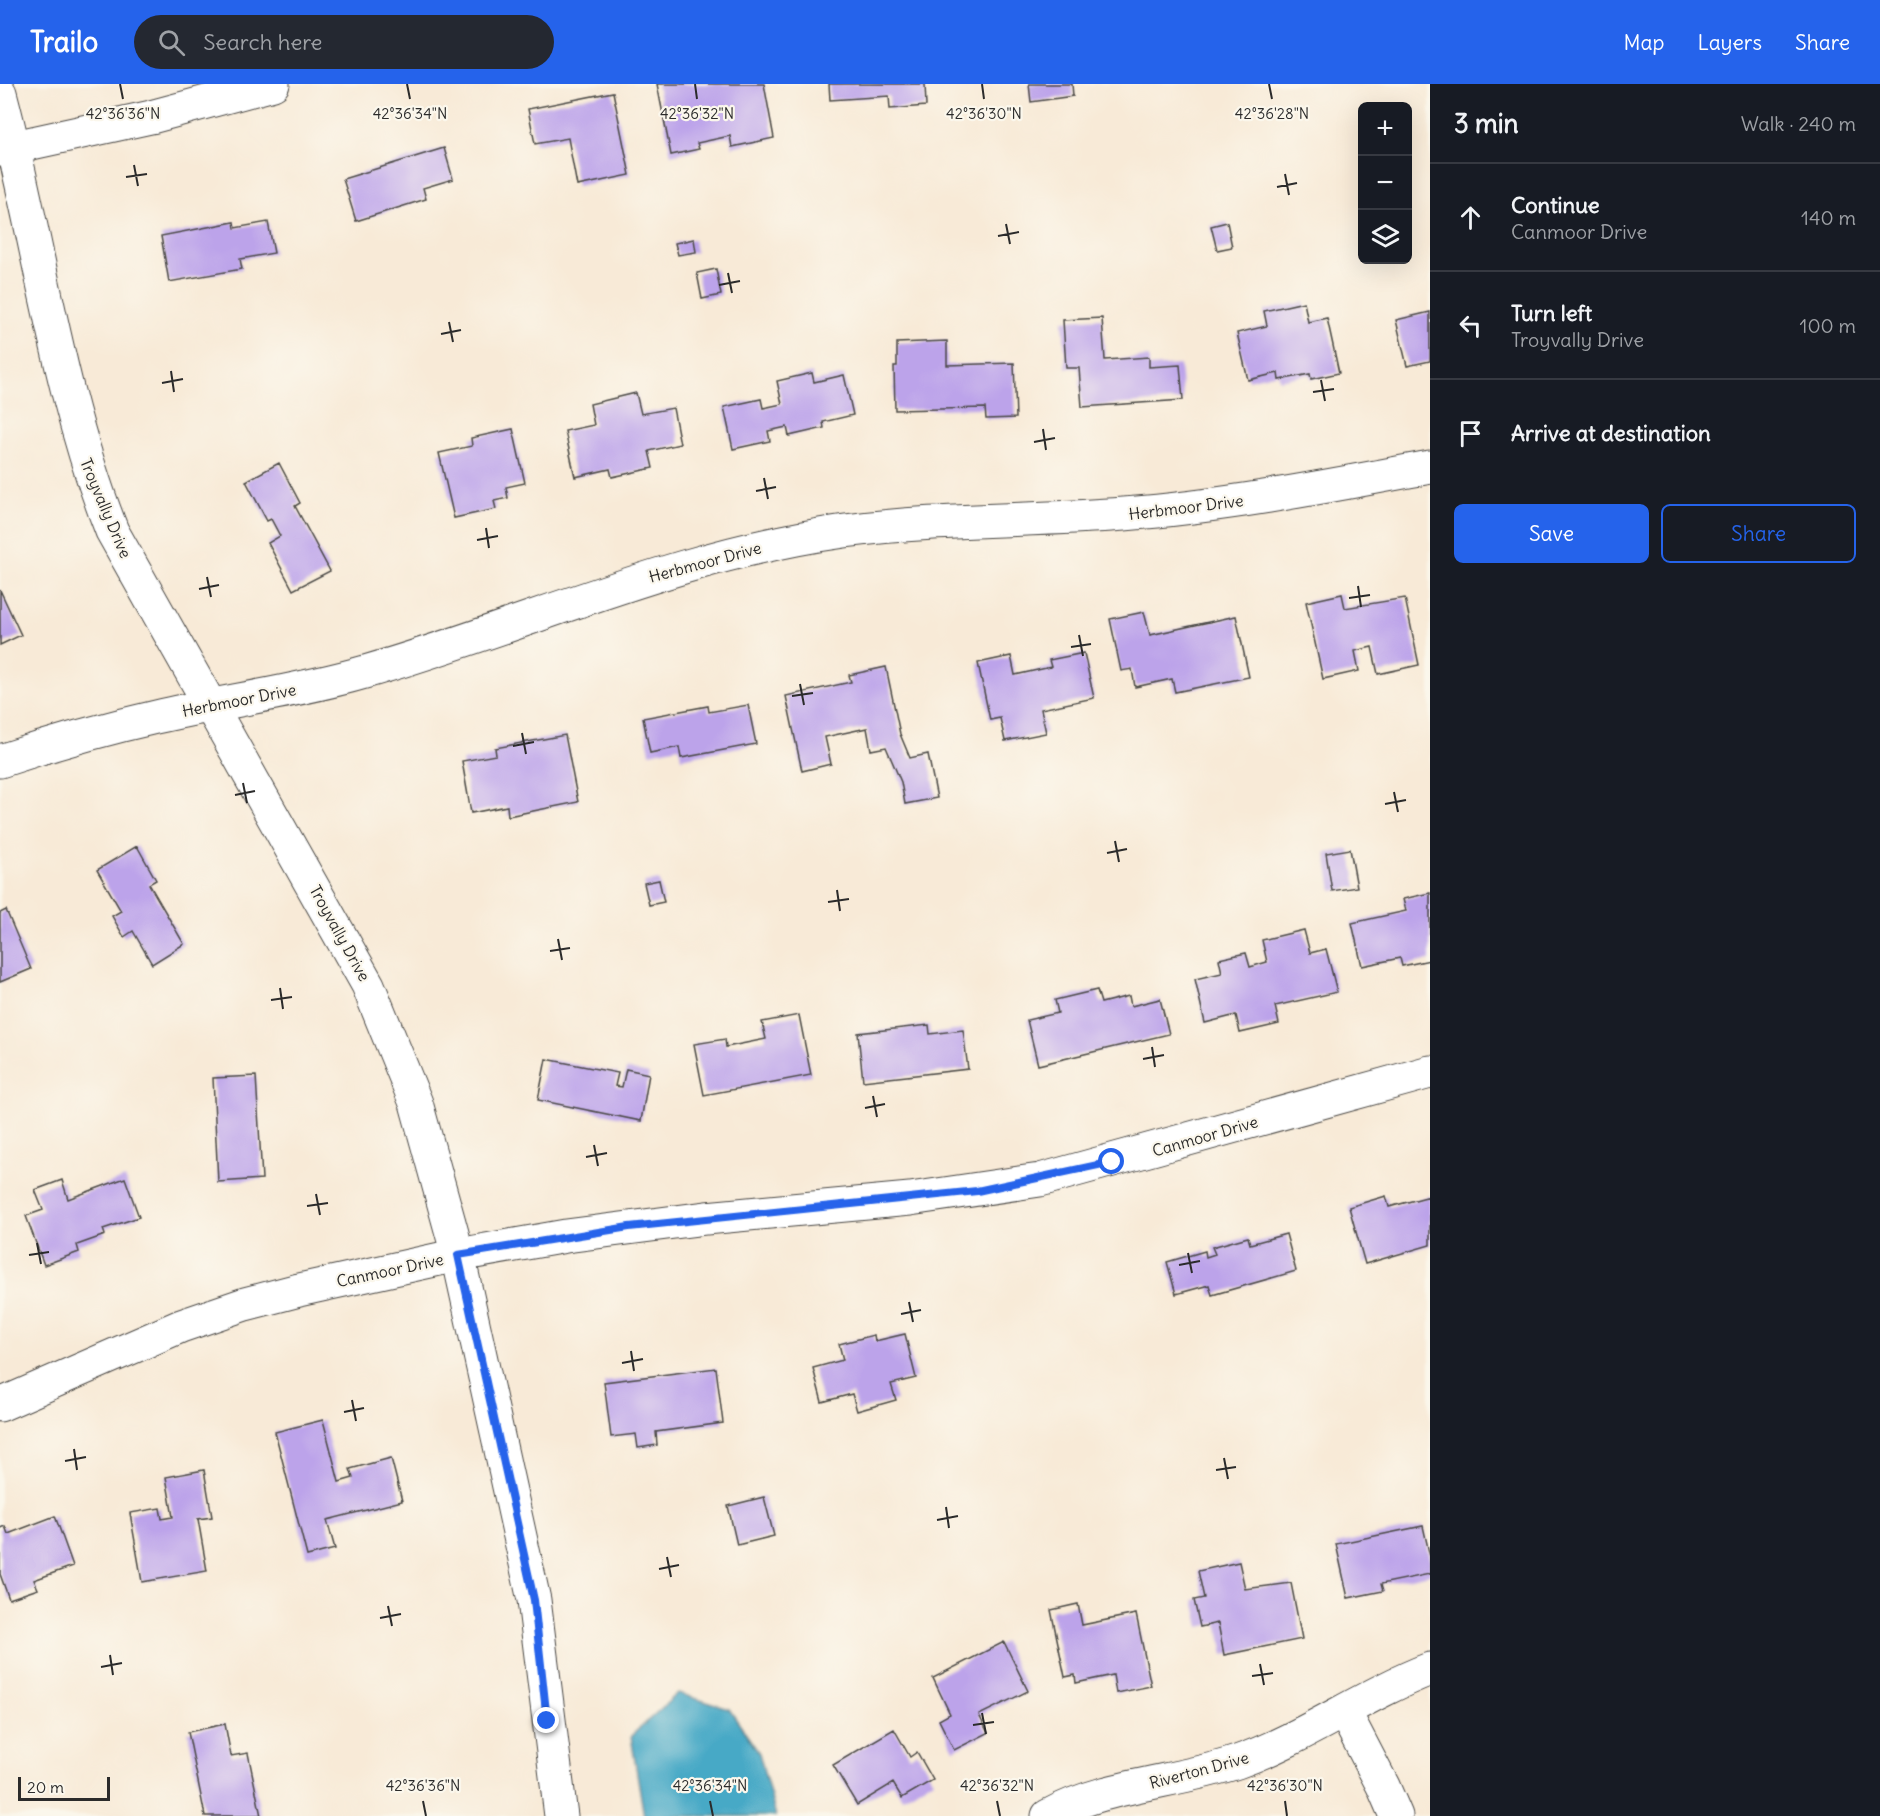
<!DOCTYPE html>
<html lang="en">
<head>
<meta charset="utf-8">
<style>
	:root { --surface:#171b24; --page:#242831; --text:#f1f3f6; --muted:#9ea1a6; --line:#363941; --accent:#2563eb }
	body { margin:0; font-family:Delius,sans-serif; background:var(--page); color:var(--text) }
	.controls { position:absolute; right:18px; top:18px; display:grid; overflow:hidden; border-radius:9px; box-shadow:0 6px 24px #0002 }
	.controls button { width:54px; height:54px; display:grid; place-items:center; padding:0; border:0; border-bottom:2px solid var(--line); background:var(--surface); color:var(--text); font:30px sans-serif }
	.scale { position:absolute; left:18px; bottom:15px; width:92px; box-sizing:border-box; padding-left:6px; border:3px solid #2b2b2b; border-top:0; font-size:16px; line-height:21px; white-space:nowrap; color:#2b2b2b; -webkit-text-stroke:4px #fbf7ec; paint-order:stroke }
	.stop { position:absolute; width:18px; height:18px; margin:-14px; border:4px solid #2563eb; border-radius:50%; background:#fff }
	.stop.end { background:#2563eb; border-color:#fff; box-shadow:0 2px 6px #0008 }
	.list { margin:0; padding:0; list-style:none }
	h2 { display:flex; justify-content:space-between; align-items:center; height:78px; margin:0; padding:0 24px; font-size:26px }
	h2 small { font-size:20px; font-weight:400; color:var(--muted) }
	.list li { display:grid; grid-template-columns:39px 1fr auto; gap:18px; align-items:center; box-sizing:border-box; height:108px; padding:0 24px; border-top:2px solid var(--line) }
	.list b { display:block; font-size:22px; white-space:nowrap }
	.list p { margin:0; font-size:20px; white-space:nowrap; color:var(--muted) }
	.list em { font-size:20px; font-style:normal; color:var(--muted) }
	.actions { display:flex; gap:12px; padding:18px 24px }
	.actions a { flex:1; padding:14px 0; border:2px solid var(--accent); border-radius:9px; text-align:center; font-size:21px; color:var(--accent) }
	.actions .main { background:var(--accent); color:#fff }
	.icon { flex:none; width:33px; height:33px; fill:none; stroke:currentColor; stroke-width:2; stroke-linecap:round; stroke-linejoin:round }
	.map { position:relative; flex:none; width:1430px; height:1732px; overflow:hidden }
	header { display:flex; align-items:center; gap:36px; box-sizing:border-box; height:84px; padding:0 30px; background:var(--accent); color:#fff }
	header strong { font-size:28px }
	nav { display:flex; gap:33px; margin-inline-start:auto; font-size:21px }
	.search { width:420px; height:54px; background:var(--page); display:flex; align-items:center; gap:15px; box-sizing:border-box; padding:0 21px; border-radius:33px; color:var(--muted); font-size:22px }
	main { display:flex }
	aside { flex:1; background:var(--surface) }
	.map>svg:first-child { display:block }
	.water { fill:#47a9c6; stroke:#396a78; stroke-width:1.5 }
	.building { fill:#bca3ea }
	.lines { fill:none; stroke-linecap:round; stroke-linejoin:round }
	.minor-casing { stroke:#4a4845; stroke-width:35 }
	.minor { stroke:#fff; stroke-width:33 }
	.route { stroke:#2563eb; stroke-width:8 }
	.ticks { fill:none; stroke:#2b2b2b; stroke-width:2 }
	.labels { text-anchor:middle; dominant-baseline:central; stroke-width:4.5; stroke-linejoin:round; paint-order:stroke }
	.street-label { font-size:16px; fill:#2b2b2b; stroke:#fbf7ec }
	.ticks-label { font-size:15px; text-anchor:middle; fill:#2b2b2b; stroke:#fbf7ec; stroke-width:4.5; stroke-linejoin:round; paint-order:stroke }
</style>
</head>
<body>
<header>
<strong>Trailo</strong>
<div class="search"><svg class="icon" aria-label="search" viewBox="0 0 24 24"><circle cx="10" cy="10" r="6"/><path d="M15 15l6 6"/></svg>Search here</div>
<nav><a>Map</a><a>Layers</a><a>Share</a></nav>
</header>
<main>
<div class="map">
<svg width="1430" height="1732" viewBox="0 0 1430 1732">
	<rect width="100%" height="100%" fill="#fbf7ec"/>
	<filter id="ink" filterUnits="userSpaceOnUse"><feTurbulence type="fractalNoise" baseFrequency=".0167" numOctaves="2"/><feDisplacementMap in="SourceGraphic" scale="12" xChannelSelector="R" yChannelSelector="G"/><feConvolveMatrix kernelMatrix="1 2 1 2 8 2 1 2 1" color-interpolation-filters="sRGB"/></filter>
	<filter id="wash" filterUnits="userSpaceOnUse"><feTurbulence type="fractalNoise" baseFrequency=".008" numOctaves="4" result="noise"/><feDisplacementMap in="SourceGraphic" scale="24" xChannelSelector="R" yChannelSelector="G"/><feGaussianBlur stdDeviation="1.35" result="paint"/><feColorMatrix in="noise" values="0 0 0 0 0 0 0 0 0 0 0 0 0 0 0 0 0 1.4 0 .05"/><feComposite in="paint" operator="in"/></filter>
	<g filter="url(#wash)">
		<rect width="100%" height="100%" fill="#f8ead7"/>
		<!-- water -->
		<path class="water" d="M678 1609 729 1625 759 1669 776 1732H644L631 1652Z"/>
		<g id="blocks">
			<!-- building -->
			<path class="building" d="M657 0H764L774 54 732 63 730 52 697 59 699 65 671 71Z
				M829 0H925L926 22 890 25 889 12 830 16Z
				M1029 0H1072L1073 12 1031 18Z
				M613 8 630 91 577 102 568 54 535 60 528 25Z
				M444 64 453 95 423 104 426 115 356 137 343 95Z
				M234 138 235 144 268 138 274 169 240 175 242 185 169 198 161 152Z
				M1227 138 1232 163 1217 166 1211 142Z
				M694 155 696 168 678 171 675 159Z
				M716 185 721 211 702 215 697 189Z
				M1304 218 1308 238 1327 234 1339 289 1311 295 1310 290 1279 296 1278 289 1248 296 1237 249 1267 242 1264 227Z
				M1430 228V277L1407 282 1396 236Z
				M1102 234 1105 276 1149 273V283L1180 281 1183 316 1082 323 1079 284H1066L1063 236Z
				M947 257V281L1014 279 1016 334 986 335 985 324 895 326 894 282H897V259Z
				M812 289 814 298 844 291 853 331 823 338 824 344 789 352 787 343 768 347 770 357 733 365 724 323 761 315 763 324 782 320 777 297Z
				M636 309 641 330 673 324 680 360 649 367 653 384 612 393 610 385 575 393 565 347 594 341 590 320Z
				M513 345 525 399 506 403 508 414 494 417 496 425 454 434 439 369 472 362 471 354Z
				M279 379 300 419 295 422 330 487 293 506 268 459 280 452 271 435 267 437 246 397Z
				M0 506 21 551 0 561Z
				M1342 510 1345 524 1405 514 1419 581 1378 590 1372 563 1355 567 1359 587 1323 595 1306 518Z
				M1144 528 1150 551 1236 532 1249 593 1175 608 1172 595 1135 603 1132 585 1121 587 1110 535Z
				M1084 569 1094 614 1041 625 1046 649 1005 657 1000 634 990 636 978 579 1011 572 1015 591 1051 583 1049 576Z
				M886 583 900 650 910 674 928 670 937 714 905 720 901 698 886 663 871 666 867 644 825 653 831 680 802 687 786 612 851 598 849 591Z
				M748 621 756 660 681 674 679 663 650 669 643 634 708 622 709 628Z
				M565 651 578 718 508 732 507 722 471 729 462 677 496 671 495 664Z
				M137 762 156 796 149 800 184 860 152 880 133 847 124 853 112 832 121 827 97 786Z
				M1350 765 1357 803 1332 807 1326 769Z
				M659 796 664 818 649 821 644 799Z
				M1430 809V876L1402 882 1400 874 1362 882 1352 839 1406 827 1403 815Z
				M6 826 31 885 0 898V829Z
				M1304 846 1310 869 1326 865 1337 908 1275 922 1279 940 1240 949 1236 931 1205 939 1195 895 1222 889 1219 875 1246 869 1250 883 1267 878 1262 856Z
				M1097 906 1101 919 1129 912 1131 922 1160 915 1169 950 1038 981 1027 936 1058 929 1055 916Z
				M799 931 811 991 704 1011 694 960 725 955 726 963 766 955 762 938Z
				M929 941 930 950 963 946 968 985 863 997 858 949Z
				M546 975 618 989 615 1002 622 1003 626 985 649 990 641 1037 538 1016Z
				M256 992 262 1095 218 1098 213 994Z
				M125 1094 139 1133 103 1145 105 1151 77 1161 79 1168 44 1181 26 1132 43 1126 35 1106 62 1096 68 1115Z
				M1386 1112 1389 1123 1430 1112V1161L1365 1180 1349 1123Z
				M1286 1150 1296 1187 1212 1211 1209 1201 1176 1210 1167 1178 1205 1167 1206 1173 1215 1170 1212 1163 1248 1153 1250 1160Z
				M905 1250 916 1294 891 1300 896 1316 857 1327 852 1310 822 1318 813 1284 843 1276 839 1260 874 1251 875 1257Z
				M716 1284 723 1339 656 1348 657 1361 638 1364 636 1350 611 1353 604 1298Z
				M323 1336 339 1398 353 1394 350 1385 391 1374 402 1417 327 1436 335 1465 307 1472 275 1348Z
				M204 1386 212 1433 198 1435 207 1487 142 1498 130 1429 160 1424 162 1435 173 1433 166 1393Z
				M764 1413 774 1452 737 1461 728 1422Z
				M55 1432 73 1482 34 1496 38 1505 9 1515 0 1490V1444L5 1442 8 1450Z
				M1423 1442 1430 1473V1490L1381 1500 1383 1507 1348 1514 1336 1460Z
				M1239 1478 1245 1505 1291 1499 1302 1555 1224 1571 1218 1539 1200 1543 1194 1516 1204 1514 1198 1487Z
				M1078 1520 1082 1541 1136 1530 1151 1602 1116 1609 1113 1591 1076 1599 1075 1591 1065 1593 1051 1526Z
				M1004 1558 1028 1607 979 1631 988 1649 954 1666 939 1636 950 1630 933 1594Z
				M225 1640 231 1672 248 1669 261 1732H205L188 1648Z
				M894 1645 910 1673 917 1668 933 1696 902 1714 893 1699 857 1721 833 1681Z"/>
		</g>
	</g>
	<g filter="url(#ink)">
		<use href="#blocks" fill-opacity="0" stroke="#4a4845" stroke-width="1.5"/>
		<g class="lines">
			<!-- minor casing -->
			<g class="minor-casing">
				<path id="minor" d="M0 9C39 156 56 305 112 447L368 901 416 1019 458 1171 534 1516 561 1732
					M0 66 151 33 273 0
					M0 677C51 660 103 645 156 633 225 617 296 608 365 588 525 542 678 470 845 447 937 435 1031 437 1124 430 1227 422 1329 402 1430 383
					M0 1321 181 1242 245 1220 299 1206 458 1171 566 1152 706 1134 910 1115 1040 1096 1430 988
					M1344 1627 1383 1702 1396 1732
					M1048 1732C1106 1700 1175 1699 1237 1678 1305 1654 1363 1611 1430 1585"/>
			</g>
			<!-- minor -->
			<use href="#minor" class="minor"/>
		</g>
	</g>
	<g class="lines" filter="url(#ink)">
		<!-- route -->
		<path class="route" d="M547 1637 534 1516 458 1171 629 1143 977 1107 1112 1078"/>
	</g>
	<!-- ticks -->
	<path class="ticks" d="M120 0 123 15M407 0 410 15M695 0 697 15M982 0 984 15M1269 0 1272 15M134 81 138 102M1285 90 1289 111M126 93 147 90M1277 103 1297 99M1006 140 1010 160M998 152 1019 148M728 189 732 209M719 201 740 197M449 238 453 258M441 250 461 246M171 287 174 308M1321 296 1325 317M162 299 183 295M1313 308 1334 305M1043 345 1046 366M1034 358 1055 354M764 394 768 415M756 407 776 403M486 444 489 464M477 456 498 452M207 493 211 513M1358 502 1361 523M199 505 219 501M1349 514 1370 511M1079 551 1083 572M1071 563 1091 560M800 600 804 621M792 612 813 609M522 649 526 670M513 662 534 658M243 699 247 719M1394 708 1398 728M235 711 255 707M1385 720 1406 716M1115 757 1119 778M1107 769 1127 765M837 806 840 827M828 818 849 815M558 855 562 876M550 867 570 864M280 904 283 925M271 916 292 913M1152 963 1155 983M1143 975 1164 971M873 1012 877 1033M865 1024 885 1020M594 1061 598 1082M586 1073 607 1069M316 1110 320 1131M307 1122 328 1119M37 1159 41 1180M1188 1169 1192 1189M29 1171 49 1168M1179 1181 1200 1177M909 1218 913 1238M901 1230 921 1226M631 1267 634 1287M622 1279 643 1275M352 1316 356 1337M344 1328 364 1324M74 1365 77 1386M1224 1374 1228 1395M65 1377 86 1373M1216 1386 1236 1383M946 1423 949 1444M937 1436 958 1432M667 1473 671 1493M659 1485 679 1481M388 1522 392 1542M380 1534 401 1530M110 1571 113 1591M1260 1580 1264 1601M101 1583 122 1579M1252 1592 1273 1589M982 1629 986 1650M973 1641 994 1638M423 1717 426 1732M710 1717 713 1732M997 1717 1000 1732M1285 1717 1287 1732"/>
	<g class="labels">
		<!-- street labels -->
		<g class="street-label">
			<text transform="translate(1186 423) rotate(-7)">Herbmoor Drive</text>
			<text transform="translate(106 424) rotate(67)">Troyvally Drive</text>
			<text transform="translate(705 478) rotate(-15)">Herbmoor Drive</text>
			<text transform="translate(239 616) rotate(-11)">Herbmoor Drive</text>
			<text transform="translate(340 849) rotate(61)">Troyvally Drive</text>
			<text transform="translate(1205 1052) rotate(-16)">Canmoor Drive</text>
			<text transform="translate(390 1186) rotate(-12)">Canmoor Drive</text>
			<text transform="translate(1199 1686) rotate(-15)">Riverton Drive</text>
		</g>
	</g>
	<g class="ticks-label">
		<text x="123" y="35">42°36'36"N</text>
		<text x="410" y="35">42°36'34"N</text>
		<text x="697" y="35">42°36'32"N</text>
		<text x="984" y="35">42°36'30"N</text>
		<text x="1272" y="35">42°36'28"N</text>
		<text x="423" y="1707">42°36'36"N</text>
		<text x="710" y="1707">42°36'34"N</text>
		<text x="997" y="1707">42°36'32"N</text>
		<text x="1285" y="1707">42°36'30"N</text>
	</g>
</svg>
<div class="controls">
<button>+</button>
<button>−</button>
<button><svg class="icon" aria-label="layers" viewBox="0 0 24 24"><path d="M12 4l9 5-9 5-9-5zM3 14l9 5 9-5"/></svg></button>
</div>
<div class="scale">20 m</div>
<div class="stop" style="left:1112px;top:1078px"></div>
<div class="stop end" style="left:547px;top:1637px"></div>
</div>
<aside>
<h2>3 min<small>Walk · 240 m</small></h2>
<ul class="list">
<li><svg class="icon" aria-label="ahead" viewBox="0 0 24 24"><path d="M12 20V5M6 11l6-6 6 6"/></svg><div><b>Continue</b><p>Canmoor Drive</p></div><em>140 m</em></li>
<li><svg class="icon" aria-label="left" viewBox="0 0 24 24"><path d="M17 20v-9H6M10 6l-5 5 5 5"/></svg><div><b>Turn left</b><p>Troyvally Drive</p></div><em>100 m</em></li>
<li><svg class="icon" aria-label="arrive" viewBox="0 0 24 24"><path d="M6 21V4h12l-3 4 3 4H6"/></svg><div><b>Arrive at destination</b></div></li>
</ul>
<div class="actions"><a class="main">Save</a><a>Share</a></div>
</aside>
</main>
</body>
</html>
